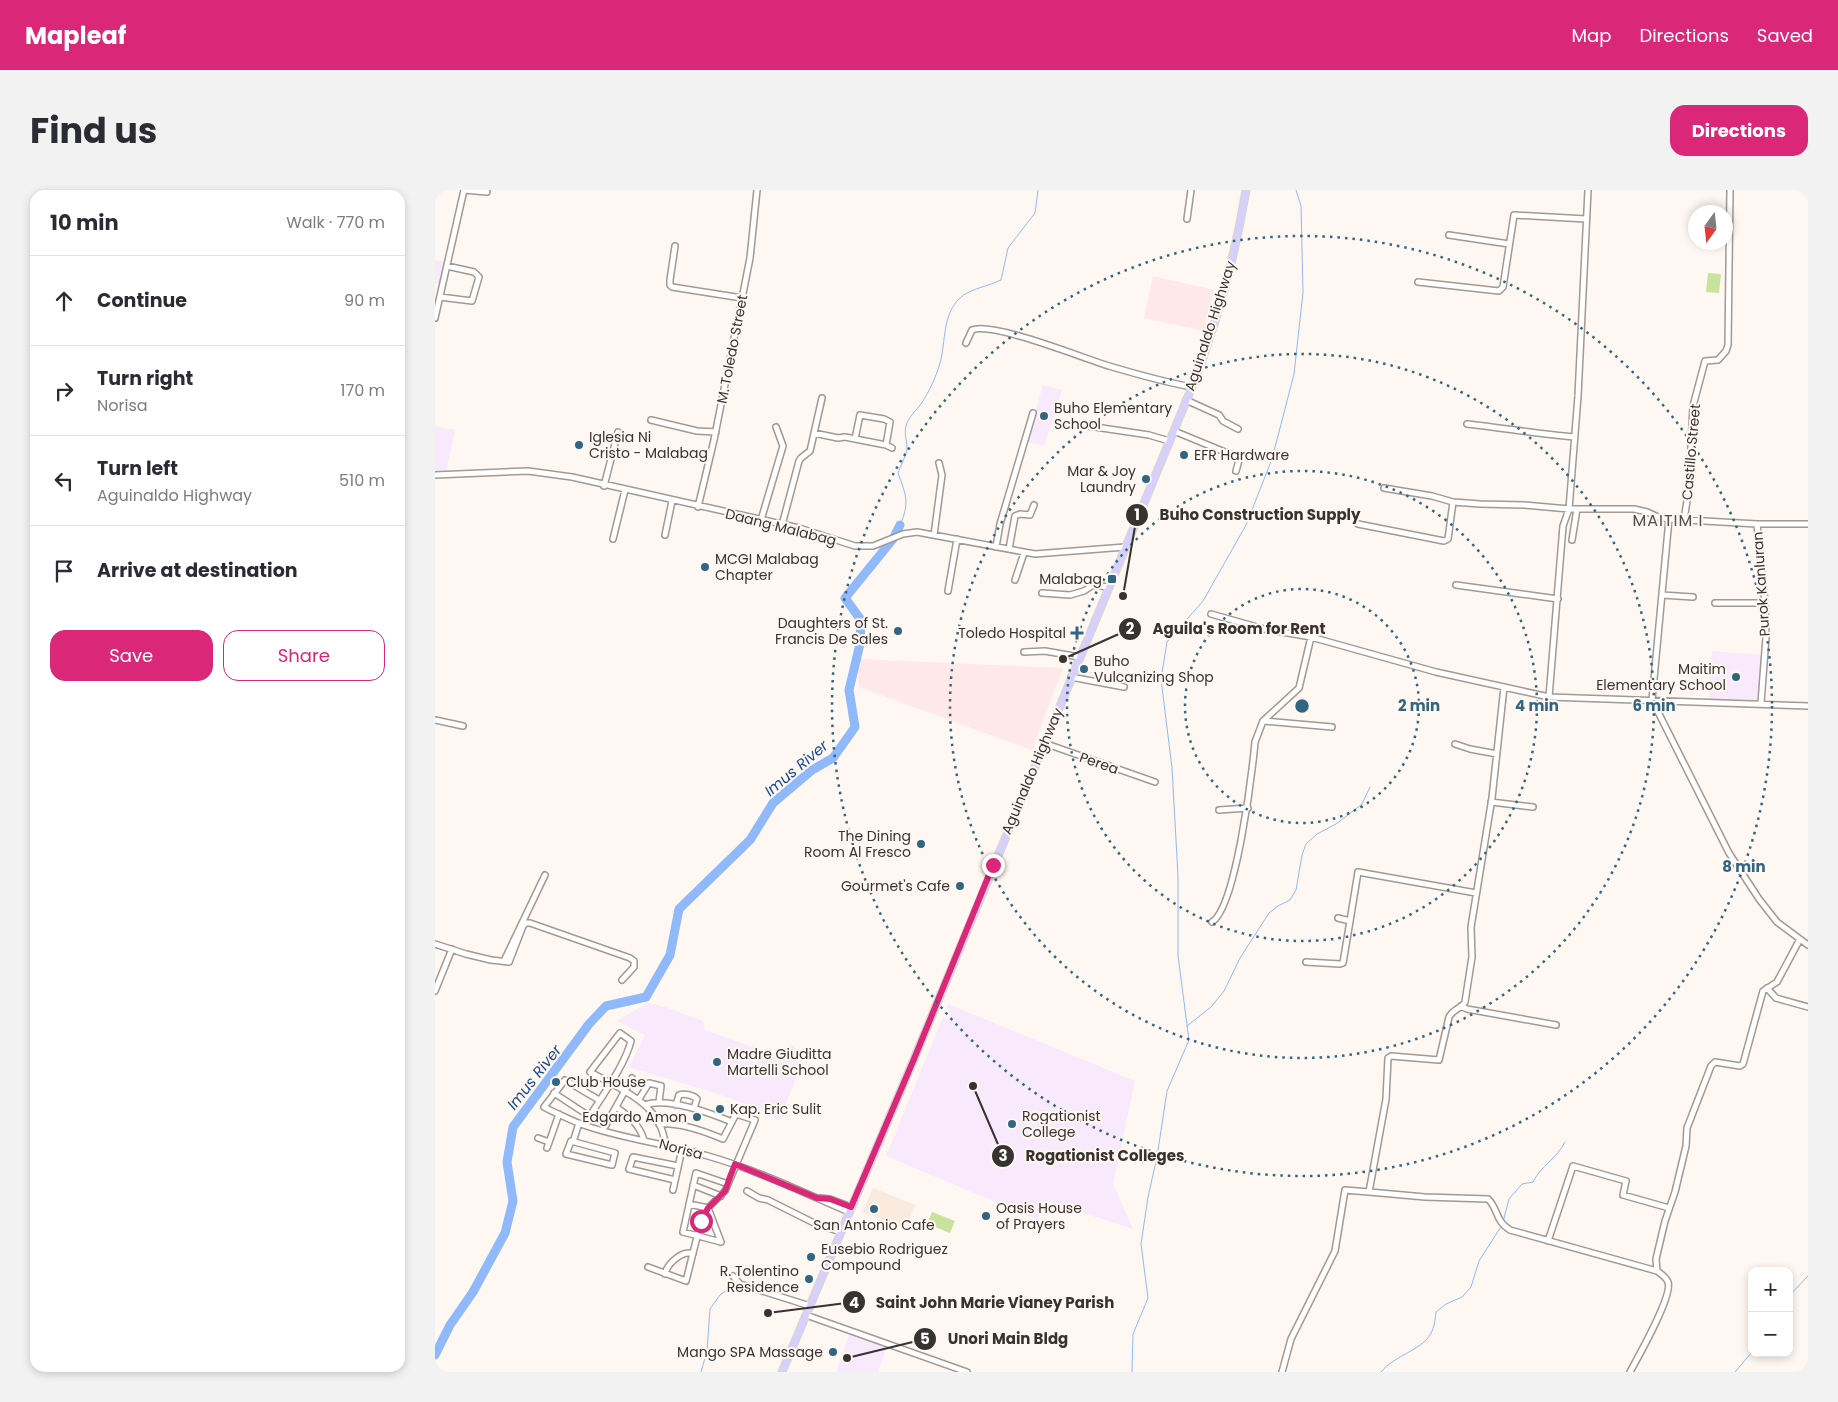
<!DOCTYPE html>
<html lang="en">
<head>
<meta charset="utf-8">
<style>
	:root { --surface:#fff; --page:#f2f2f3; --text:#2b2b33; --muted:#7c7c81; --line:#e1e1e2; --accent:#db2777 }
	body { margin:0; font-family:Poppins,sans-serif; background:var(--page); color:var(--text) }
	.controls { position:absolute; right:15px; bottom:15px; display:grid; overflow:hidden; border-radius:10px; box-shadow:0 2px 8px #0003 }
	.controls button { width:45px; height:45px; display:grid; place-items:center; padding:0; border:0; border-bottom:1px solid var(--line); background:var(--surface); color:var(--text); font:25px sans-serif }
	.compass { position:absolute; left:1253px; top:15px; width:45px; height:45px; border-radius:50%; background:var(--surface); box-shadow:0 2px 8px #0003; rotate:195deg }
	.stop { position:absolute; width:15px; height:15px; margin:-11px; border:4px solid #db2777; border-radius:50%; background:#fff }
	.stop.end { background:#db2777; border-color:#fff; box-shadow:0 1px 5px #0008 }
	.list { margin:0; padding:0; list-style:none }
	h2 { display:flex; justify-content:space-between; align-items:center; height:65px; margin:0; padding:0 20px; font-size:21px }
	h2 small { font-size:16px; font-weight:400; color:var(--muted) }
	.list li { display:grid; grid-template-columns:32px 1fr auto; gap:15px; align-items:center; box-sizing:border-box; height:90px; padding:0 20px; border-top:1px solid var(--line) }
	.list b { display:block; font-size:19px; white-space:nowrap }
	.list p { margin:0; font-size:16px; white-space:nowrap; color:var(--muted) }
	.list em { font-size:16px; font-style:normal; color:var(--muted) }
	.actions { display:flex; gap:10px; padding:15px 20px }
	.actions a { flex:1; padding:11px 0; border:1px solid var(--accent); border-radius:15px; text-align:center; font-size:18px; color:var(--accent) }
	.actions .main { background:var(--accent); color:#fff }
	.icon { flex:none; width:28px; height:28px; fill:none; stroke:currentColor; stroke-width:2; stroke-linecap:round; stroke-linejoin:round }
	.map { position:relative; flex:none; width:1373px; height:1182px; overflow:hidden; border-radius:15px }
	header { display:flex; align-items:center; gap:30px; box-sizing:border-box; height:70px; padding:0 25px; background:var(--accent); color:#fff }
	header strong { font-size:24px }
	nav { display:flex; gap:28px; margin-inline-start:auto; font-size:18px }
	.intro { display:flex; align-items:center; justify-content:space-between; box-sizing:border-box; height:120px; padding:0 30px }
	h1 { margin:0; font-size:35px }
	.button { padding:12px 22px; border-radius:15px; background:var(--accent); color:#fff; font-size:18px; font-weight:700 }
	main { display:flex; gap:30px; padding:0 30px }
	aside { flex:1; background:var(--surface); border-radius:15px; box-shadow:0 2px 8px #0003 }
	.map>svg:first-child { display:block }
	.built { fill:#f9eadd }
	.industrial { fill:#ffe9e8 }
	.education { fill:#f8e9fc }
	.green { fill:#c8e39c }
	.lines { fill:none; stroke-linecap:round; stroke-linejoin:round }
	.stream { stroke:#8fb9fa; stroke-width:1 }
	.river { stroke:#8fb9fa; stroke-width:9 }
	.minor-casing { stroke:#a29992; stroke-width:8 }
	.major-casing { stroke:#d7d6d6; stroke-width:9 }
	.minor { stroke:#fff; stroke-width:5 }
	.major { stroke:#d7d0fc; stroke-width:6 }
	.route { stroke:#db2777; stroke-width:6 }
	.ring { fill:none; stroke:#326582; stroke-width:2.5; stroke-dasharray:2.5 5 }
	.poi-dot { fill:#326582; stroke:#fff7f1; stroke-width:2 }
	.labels { text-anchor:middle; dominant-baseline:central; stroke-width:4; stroke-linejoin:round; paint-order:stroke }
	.street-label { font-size:14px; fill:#373331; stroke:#fff7f1 }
	.poi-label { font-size:14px; fill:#373331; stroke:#fff7f1; text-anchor:start }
	.water-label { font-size:15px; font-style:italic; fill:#194a95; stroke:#fff7f1 }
	.quarter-label { font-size:16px; letter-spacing:1px; fill:#544d46; stroke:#fff7f1 }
	.centre { fill:#326582; stroke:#fff7f1; stroke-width:2.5 }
	.ring-label { font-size:15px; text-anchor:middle; font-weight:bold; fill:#326582; stroke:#fff7f1; stroke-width:4; stroke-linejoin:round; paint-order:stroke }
	.leader { fill:none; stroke:#373331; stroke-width:2 }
	.callout-dot { fill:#373331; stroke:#fff7f1; stroke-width:2 }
	.mark-label { font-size:15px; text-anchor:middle; font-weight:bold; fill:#fff }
	.callout-label { font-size:15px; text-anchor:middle; font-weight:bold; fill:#373331; stroke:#fff7f1; stroke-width:4; stroke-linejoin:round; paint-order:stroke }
</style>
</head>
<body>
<header>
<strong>Mapleaf</strong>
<nav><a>Map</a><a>Directions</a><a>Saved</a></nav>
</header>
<div class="intro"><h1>Find us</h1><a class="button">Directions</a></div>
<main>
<aside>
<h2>10 min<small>Walk · 770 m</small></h2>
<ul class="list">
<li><svg class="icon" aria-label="ahead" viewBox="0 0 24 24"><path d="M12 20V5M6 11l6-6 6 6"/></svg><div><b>Continue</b></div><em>90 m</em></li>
<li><svg class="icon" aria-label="right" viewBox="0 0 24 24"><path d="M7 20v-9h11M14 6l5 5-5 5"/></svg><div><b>Turn right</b><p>Norisa</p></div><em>170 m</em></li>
<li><svg class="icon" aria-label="left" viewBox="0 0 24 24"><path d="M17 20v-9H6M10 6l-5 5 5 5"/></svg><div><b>Turn left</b><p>Aguinaldo Highway</p></div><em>510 m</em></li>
<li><svg class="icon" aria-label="arrive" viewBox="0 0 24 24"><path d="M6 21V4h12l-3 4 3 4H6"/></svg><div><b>Arrive at destination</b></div></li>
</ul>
<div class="actions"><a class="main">Save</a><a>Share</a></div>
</aside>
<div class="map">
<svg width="1373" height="1182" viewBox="0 0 1373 1182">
	<rect width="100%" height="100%" fill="#fff7f1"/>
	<!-- built -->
	<path class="built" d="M438 998 480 1015 470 1039 428 1022Z"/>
	<!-- industrial -->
	<path class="industrial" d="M718 86 779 100 769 141 709 128Z
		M422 469 628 478 597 560 424 497Z"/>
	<!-- education -->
	<path class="education" d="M0 70 10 72 6 94 0 93Z
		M608 195 627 200 609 256 592 252Z
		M0 236 20 240 11 282H0Z
		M1277 461 1328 465 1326 511 1274 509Z
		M213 813 230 817 268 831 270 840 346 867 351 866 356 856 371 863 344 931 334 922 280 903 194 877 210 845 182 831Z
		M513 814 700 891 678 994 698 1039 609 1010 603 1030 451 966 508 827 514 830 516 824 512 819Z
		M415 1142 452 1155 443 1182H401Z"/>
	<!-- green -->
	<path class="green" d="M1273 83 1286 84 1284 103 1271 102Z
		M497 1022 520 1031 515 1043 492 1034Z"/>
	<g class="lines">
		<!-- stream -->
		<path class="stream" d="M465 335C475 313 471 305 463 283 465 277 472 264 472 258 472 251 469 244 471 236 473 227 481 221 486 214 494 202 501 187 505 173 511 151 507 125 525 108 534 99 554 96 566 90L573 58 600 23 603 0
			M752 836 776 817 789 801 805 768 834 723 843 716 855 710 861 700 867 665 871 654 882 644 901 634 927 614 935 597
			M1068 1032 1074 1009 1087 994 1098 992C1106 976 1122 968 1130 952
			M1354 1106 1373 1086
			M266 1182 272 1161 275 1119 285 1105 301 1094
			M697 1182 698 1144 713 1108 706 1054 713 1007 722 967 732 901 754 850 743 766V686L737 578 726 489 732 452 768 411 811 335 837 269 859 184 868 102 866 16 861 0
			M946 1182C959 1165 991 1159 997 1141 1000 1135 1000 1128 1001 1122L1011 1114 1027 1107 1036 1097 1044 1071 1067 1035
			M1300 1182 1317 1162"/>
		<!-- river -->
		<path class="river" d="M0 1165 15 1135 38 1102 70 1043 78 1011 72 972 78 937 154 834 171 816 211 807 235 765 244 719 315 650 338 613 377 580 398 568 420 537 414 500 425 454 426 430 410 408 458 349 465 335"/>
		<!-- minor casing -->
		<g class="minor-casing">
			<path id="minor" d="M29 0 52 2
				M752 29 756 0
				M1014 45 1074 54
				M240 56 235 90V95L237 97 307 108
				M983 92 1064 101 1068 97 1079 25 1151 29
				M5 107 37 111 44 87 39 82 12 76
				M0 128 29 0
				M531 153 537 140C557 131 650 169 674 176 701 184 729 192 757 197
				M751 210 784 225 788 231 803 239
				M216 230 262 241 281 242
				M640 234 714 245 734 251
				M1032 234C1069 238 1103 244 1139 247
				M739 241 802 267 804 270 801 281
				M379 243 403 248 410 247 451 255 457 258
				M420 249 425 225 449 229 455 232 451 255
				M0 285 93 281 137 287 364 338 420 356H438L468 344 482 342 600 364 690 357
				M169 296 183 242
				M949 298 997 306 1018 312 1045 314 1089 315 1134 319H1199L1212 322 1223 327 1234 329 1322 334H1373
				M263 317 279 250 315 68 322 0
				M1234 329 1217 510 1294 663 1324 709 1342 732 1373 755
				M326 330 348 256 341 237
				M1249 330 1254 298 1258 216 1270 171 1283 170 1291 161 1293 155 1295 0
				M923 334 1009 351 1013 349 1018 312
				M1322 334 1330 413 1331 447 1326 513
				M347 335 364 271 366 268 375 261 387 208
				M230 345 237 311
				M499 345 507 285 504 273
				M178 349 190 300
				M1137 350 1142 319
				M561 357 565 334 598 223
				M574 359 580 326 585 324 595 325 599 315
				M580 390 589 363
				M1021 395 1123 409
				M513 401 522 349
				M607 403 635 405 649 401 658 395 673 397
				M1227 405 1258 407
				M1280 413H1330
				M776 424 829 439 876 447 1001 482 1114 507 1373 516
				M589 462 610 461 644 467
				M636 487 689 497
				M1114 507 1128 336 1134 319 1143 206 1153 0
				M0 530 28 536
				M828 531 897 537
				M609 553 720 592
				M1020 554 1035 559 1062 564
				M1056 612 1098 617
				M784 620 813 618
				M903 728 915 731 923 682 1041 703
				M777 732C801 717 817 584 820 552L828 531 864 498 876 447
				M0 754 31 764 56 770 74 772 88 736 91 733H95L195 768 199 771V777L187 790
				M69 771 110 685
				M871 772 905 774 908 773 915 731
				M1332 798 1341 808 1373 817
				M0 801 17 759
				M1026 816 1032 819 1121 835
				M119 903 154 926
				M204 909 214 893 226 896 224 912
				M164 910 130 890 109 917C120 923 132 928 143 933 185 949 230 953 273 966 322 980 367 1002 414 1022
				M210 915C232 907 275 923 297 932
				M241 915 244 905C249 903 258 905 262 909L259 918
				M181 917C194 926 204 934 209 950
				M149 935C164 910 189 878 196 851L185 843 155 882C185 899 226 913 230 954
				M168 940 197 888
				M103 948 114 952
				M136 951 180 963 177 975 131 964Z
				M138 952 144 933
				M112 958 124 924
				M240 990 194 979 198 967 243 976
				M258 995 286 1006
				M238 1000 247 959
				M312 1001 324 1008 333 1010 381 1034 406 1042
				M934 1002 990 1007 1053 1009C1063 1018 1060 1031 1075 1040L1222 1081C1226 1084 1231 1087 1233 1092 1238 1106 1203 1167 1195 1182
				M385 1008 395 1009 416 1017
				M254 1014 273 1018 286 1052
				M1113 1051 1138 976 1191 991 1188 1005 1234 1018
				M286 1052 248 1042 261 983 293 994
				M213 1077 251 1091 266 1031 273 1018 290 1001 320 930 301 924 288 949C269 941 245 932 224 934
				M1222 1081 1221 1069 1230 1031 1240 1002 1251 956 1252 938 1276 876 1280 872 1305 876 1308 874 1328 801 1342 792 1365 749
				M230 1084C232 1074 248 1059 258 1064
				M298 1086 305 1094 375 1116
				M371 1125 532 1182
				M847 1182 856 1149 900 1061 910 1000 934 1002 951 909 953 868 956 866 1004 870 1014 827C1018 819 1027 818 1030 812L1037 767 1036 737 1057 608 1069 497"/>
		</g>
		<!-- major casing -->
		<g class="major-casing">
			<path id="major" d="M347 1182 479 869 757 197C782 133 800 67 811 0"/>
		</g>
		<!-- minor -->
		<use href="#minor" class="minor"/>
		<!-- major -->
		<use href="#major" class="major"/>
	</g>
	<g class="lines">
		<!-- route -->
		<path class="route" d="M266 1031 273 1018 290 1001 300 974 382 1008 395 1009 416 1017 479 869 558 675"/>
	</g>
	<!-- distance rings -->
	<g class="ring">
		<circle cx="867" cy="516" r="117"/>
		<circle cx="867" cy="516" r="235"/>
		<circle cx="867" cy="516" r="352"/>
		<circle cx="867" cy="516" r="470"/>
	</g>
	<!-- markers -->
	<g class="poi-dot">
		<circle cx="609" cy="226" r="5"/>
		<circle cx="144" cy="255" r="5"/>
		<circle cx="749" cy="265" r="5"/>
		<circle cx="711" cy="289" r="5"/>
		<circle cx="270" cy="377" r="5"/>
		<rect x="672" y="384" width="10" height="10" rx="2.5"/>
		<circle cx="463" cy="441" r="5"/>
		<path d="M639.5 435.5h5v5h5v5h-5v5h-5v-5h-5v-5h5z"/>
		<circle cx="649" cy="479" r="5"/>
		<circle cx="1301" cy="487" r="5"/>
		<circle cx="486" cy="654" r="5"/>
		<circle cx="525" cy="696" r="5"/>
		<circle cx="282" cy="872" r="5"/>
		<circle cx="121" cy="892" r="5"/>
		<circle cx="285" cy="919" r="5"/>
		<circle cx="262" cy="927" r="5"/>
		<circle cx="577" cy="934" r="5"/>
		<circle cx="439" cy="1019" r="5"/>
		<circle cx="551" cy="1026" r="5"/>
		<circle cx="376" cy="1067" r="5"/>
		<circle cx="374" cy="1089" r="5"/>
		<circle cx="398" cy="1162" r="5"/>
	</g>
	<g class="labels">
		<!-- street labels -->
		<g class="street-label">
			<text transform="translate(775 136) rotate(-72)">Aguinaldo Highway</text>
			<text transform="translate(297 159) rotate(-79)">M. Toledo Street</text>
			<text transform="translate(1256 262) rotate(-85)">Castillo Street</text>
			<text transform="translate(346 337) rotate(14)">Daang Malabag</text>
			<text transform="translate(1326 394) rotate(-94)">Purok Kanluran</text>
			<text transform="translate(664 573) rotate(19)">Perea</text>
			<text transform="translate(597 581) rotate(-67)">Aguinaldo Highway</text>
			<text transform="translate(246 959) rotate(15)">Norisa</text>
		</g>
		<!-- poi labels -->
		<g class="poi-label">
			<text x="619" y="218">Buho Elementary<tspan x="619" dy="16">School</tspan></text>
			<text x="154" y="247">Iglesia Ni<tspan x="154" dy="16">Cristo - Malabag</tspan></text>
			<text x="759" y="265">EFR Hardware</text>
			<text x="701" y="281" text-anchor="end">Mar &amp; Joy<tspan x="701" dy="16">Laundry</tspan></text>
			<text x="280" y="369">MCGI Malabag<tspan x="280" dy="16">Chapter</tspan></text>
			<text x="667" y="389" text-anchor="end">Malabag</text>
			<text x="453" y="433" text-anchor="end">Daughters of St.<tspan x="453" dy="16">Francis De Sales</tspan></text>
			<text x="631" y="443" text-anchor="end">Toledo Hospital</text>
			<text x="659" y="471">Buho<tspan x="659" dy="16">Vulcanizing Shop</tspan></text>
			<text x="1291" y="479" text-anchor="end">Maitim<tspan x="1291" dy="16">Elementary School</tspan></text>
			<text x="476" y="646" text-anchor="end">The Dining<tspan x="476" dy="16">Room Al Fresco</tspan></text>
			<text x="515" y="696" text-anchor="end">Gourmet's Cafe</text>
			<text x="292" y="864">Madre Giuditta<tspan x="292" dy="16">Martelli School</tspan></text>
			<text x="131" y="892">Club House</text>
			<text x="295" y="919">Kap. Eric Sulit</text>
			<text x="587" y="926">Rogationist<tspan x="587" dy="16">College</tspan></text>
			<text x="252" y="927" text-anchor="end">Edgardo Amon</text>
			<text x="561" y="1018">Oasis House<tspan x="561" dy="16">of Prayers</tspan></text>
			<text x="439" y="1035" text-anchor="middle">San Antonio Cafe</text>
			<text x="386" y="1059">Eusebio Rodriguez<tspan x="386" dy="16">Compound</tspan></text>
			<text x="364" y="1081" text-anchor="end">R. Tolentino<tspan x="364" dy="16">Residence</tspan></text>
			<text x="388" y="1162" text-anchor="end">Mango SPA Massage</text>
		</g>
		<!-- water labels -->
		<g class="water-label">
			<text transform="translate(361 578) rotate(-40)">Imus River</text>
			<text transform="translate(99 887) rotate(-52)">Imus River</text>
		</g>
		<!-- quarter labels -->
		<g class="quarter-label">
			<text x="1233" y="330">MAITIM I</text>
		</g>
	</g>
	<circle cx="867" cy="516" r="8" class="centre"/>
	<g class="ring-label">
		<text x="984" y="521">2 min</text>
		<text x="1102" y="521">4 min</text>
		<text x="1219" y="521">6 min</text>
		<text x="1309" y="682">8 min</text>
	</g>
	<!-- callouts -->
	<path class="leader" d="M688 406L702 325M628 469L695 439M538 896L568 966M333 1123L419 1112M412 1168L490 1149"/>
	<g class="callout-dot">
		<circle cx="688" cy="406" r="5"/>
		<circle cx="628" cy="469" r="5"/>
		<circle cx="538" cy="896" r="5"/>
		<circle cx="333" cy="1123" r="5"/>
		<circle cx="412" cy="1168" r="5"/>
		<circle cx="702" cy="325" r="12"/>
		<circle cx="695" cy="439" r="12"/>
		<circle cx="568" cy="966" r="12"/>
		<circle cx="419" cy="1112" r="12"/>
		<circle cx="490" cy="1149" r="12"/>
	</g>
	<g class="mark-label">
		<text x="702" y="330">1</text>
		<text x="695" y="444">2</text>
		<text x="568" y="971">3</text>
		<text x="419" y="1118">4</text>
		<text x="490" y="1154">5</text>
	</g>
	<g class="callout-label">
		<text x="825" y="330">Buho Construction Supply</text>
		<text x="804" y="444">Aguila's Room for Rent</text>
		<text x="670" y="971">Rogationist Colleges</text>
		<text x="560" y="1118">Saint John Marie Vianey Parish</text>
		<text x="573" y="1154">Unori Main Bldg</text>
	</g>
</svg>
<div class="controls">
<button>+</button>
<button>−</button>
</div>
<svg class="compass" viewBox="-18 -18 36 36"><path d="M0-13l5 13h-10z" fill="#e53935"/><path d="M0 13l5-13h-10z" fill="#7c7c81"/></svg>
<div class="stop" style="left:266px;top:1031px"></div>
<div class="stop end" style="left:558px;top:675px"></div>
</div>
</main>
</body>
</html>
